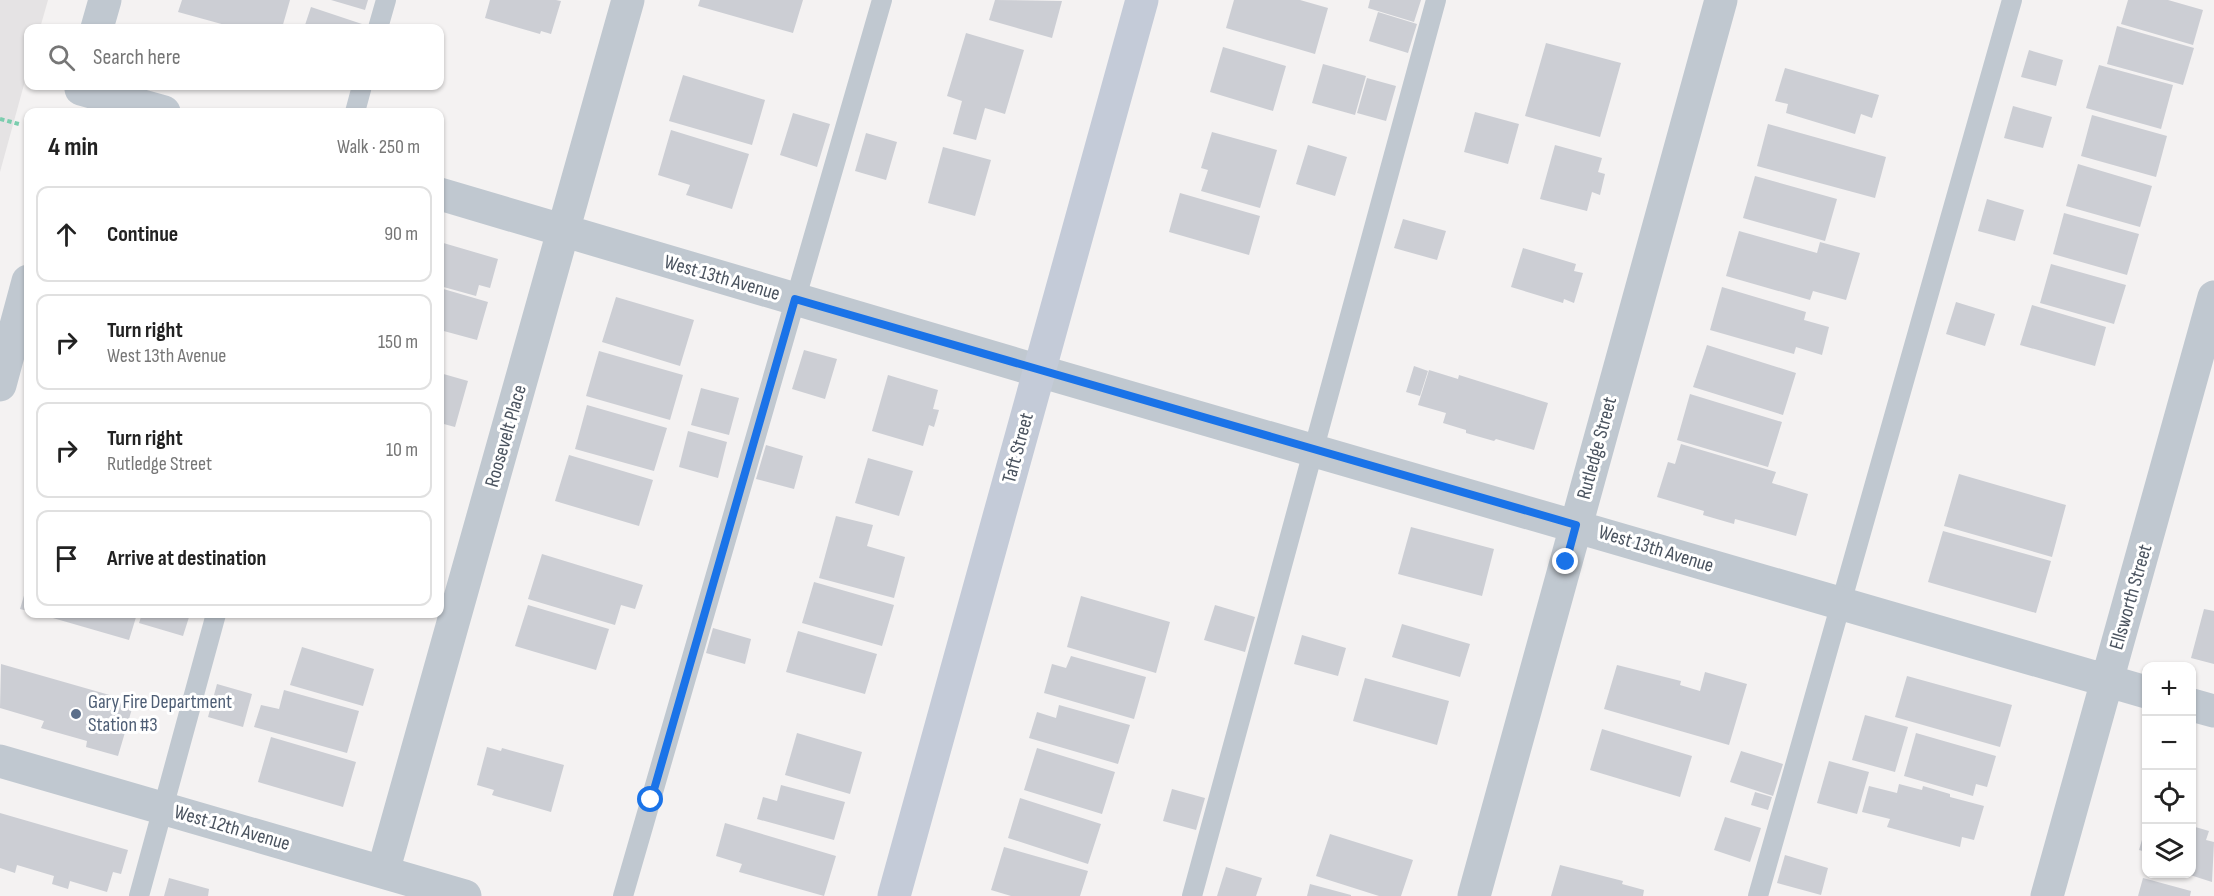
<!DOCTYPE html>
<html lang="en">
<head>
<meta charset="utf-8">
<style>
	:root { --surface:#fff; --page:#f2f2f2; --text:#222; --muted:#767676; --line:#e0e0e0 }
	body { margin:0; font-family:"Sofia Sans Condensed",sans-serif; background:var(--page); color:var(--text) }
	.controls { position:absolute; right:18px; bottom:18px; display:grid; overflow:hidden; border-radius:12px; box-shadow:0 2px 4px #0004 }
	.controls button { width:54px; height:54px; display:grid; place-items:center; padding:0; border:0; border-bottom:2px solid var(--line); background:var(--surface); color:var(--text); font:30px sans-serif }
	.stop { position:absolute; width:18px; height:18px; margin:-14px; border:4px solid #1a73e8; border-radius:50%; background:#fff }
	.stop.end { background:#1a73e8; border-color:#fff; box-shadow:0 2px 6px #0008 }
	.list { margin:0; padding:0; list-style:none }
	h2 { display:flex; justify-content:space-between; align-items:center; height:78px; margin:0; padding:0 24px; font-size:26px }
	h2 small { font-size:20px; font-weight:400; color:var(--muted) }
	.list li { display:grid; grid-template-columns:39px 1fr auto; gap:18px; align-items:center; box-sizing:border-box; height:96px; margin:0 12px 12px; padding:0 12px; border:2px solid var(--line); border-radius:12px }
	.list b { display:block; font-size:22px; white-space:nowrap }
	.list p { margin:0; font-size:20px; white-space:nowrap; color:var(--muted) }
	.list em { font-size:20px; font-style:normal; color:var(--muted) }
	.icon { flex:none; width:33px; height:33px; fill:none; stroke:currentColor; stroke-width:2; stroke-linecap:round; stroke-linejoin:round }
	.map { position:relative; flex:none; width:2214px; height:896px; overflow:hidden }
	.search { position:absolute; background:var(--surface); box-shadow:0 2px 4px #0004; left:24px; top:24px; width:420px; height:66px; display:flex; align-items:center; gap:15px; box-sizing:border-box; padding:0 21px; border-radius:12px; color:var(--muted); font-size:22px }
	.panel { position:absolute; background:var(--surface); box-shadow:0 2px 4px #0004; left:24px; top:108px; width:420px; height:510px; border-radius:12px }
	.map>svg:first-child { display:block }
	.education { fill:#e5e3e4 }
	.building { fill:#ccced4 }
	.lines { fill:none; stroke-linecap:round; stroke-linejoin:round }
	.path { stroke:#7bcdae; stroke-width:4; stroke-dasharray:4.5 3; stroke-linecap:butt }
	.lane { stroke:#c0c8d0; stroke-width:20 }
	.street { stroke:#c0c8d0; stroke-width:33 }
	.secondary { stroke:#c4cbd8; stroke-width:33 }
	.route { stroke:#1a73e8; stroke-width:8 }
	.service-dot { fill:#5c6f8a; stroke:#fff; stroke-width:2 }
	.labels { text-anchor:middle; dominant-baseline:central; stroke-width:6; stroke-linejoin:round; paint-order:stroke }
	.street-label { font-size:20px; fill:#4a535f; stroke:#fff }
	.service-label { font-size:20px; fill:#4e5e75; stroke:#fff; text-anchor:start }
</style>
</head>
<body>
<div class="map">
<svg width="2214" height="896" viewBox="0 0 2214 896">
	<rect width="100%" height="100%" fill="#f4f2f2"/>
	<!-- education -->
	<path class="education" d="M0 0H48L40 28H28V70L0 172Z"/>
	<!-- building -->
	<path class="building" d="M182 0H290L282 28H236L178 12Z
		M331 0H368L365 10Z
		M490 0H556L561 1 551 34 541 31 540 34 485 18Z
		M700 0H803L793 33 698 6Z
		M995 0 1062 1 1052 38 989 20Z
		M1234 0H1300L1328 8 1315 54 1226 28Z
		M1370 0H1421L1414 22 1368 8Z
		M2128 0H2168L2203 10 2193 45 2121 24Z
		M311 7 362 24 361 28H304Z
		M1378 12 1417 24 1408 53 1369 41Z
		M2117 26 2194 48 2183 85 2107 64Z
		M966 33 1024 50 1005 114 985 108 976 140 953 134 962 101 947 96Z
		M1546 43 1621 63 1600 137 1525 116Z
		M1223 47 1286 66 1273 111 1210 92Z
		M2029 50 2063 60 2056 86 2021 77Z
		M1323 64 1366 76 1355 115 1312 103Z
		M2099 65 2173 85 2161 129 2086 108Z
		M1785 68 1879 95 1872 118 1861 114 1855 134 1786 113 1788 104 1775 101Z
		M683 75 765 100 752 145 669 121Z
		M1367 78 1396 86 1386 121 1357 113Z
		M2013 106 2052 117 2043 148 2004 138Z
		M1475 112 1519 124 1508 164 1464 152Z
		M793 113 830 124 817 167 780 155Z
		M2092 115 2167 136 2156 177 2081 156Z
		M1768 124 1886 157 1875 198 1757 166Z
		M671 130 749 154 732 209 686 195 690 185 658 175Z
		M1212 132 1277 150 1260 208 1201 191 1208 170 1201 168Z
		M866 133 897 142 886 180 855 171Z
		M1308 145 1347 157 1335 196 1296 184Z
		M1555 145 1602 158 1598 172 1605 174 1600 195 1592 192 1587 211 1540 199Z
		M943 147 991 160 975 216 928 203Z
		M2078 164 2152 186 2140 227 2066 206Z
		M1755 176 1837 199 1825 241 1743 218Z
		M1180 193 1260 216 1249 255 1169 232Z
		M1987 199 2024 210 2015 241 1978 231Z
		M2064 213 2139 234 2127 275 2053 254Z
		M1403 219 1446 231 1437 260 1394 248Z
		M1739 231 1817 253 1820 242 1860 253 1846 300 1813 291 1810 300 1726 276Z
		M440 242 498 259 490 288 479 285 476 296 440 286Z
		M1523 248 1576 264 1574 271 1583 273 1574 303 1564 299 1563 303 1511 287Z
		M2051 264 2126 285 2114 324 2040 303Z
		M1722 287 1806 312 1804 320 1829 327 1822 355 1796 347 1794 354 1710 330Z
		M440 288 488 302 477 340 440 330Z
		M616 297 694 320 680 366 602 342Z
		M1956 302 1995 314 1985 346 1946 334Z
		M2032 305 2106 327 2095 366 2020 345Z
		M1707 345 1796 373 1783 415 1693 387Z
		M804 350 837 359 825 399 792 389Z
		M599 351 683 375 670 420 586 396Z
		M1414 366 1428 371 1420 396 1406 392Z
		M1429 370 1458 379 1459 375 1548 403 1534 450 1496 439 1494 441 1466 433V430L1443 423 1446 413 1418 405Z
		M440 373 468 381 455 427 440 423Z
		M888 375 938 390 933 409 939 410 934 427 929 425 923 446 872 431Z
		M701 388 739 398 729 435 691 425Z
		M1690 394 1782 422 1768 467 1677 440Z
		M587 405 667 428 654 471 575 449Z
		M688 431 727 442 718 478 679 467Z
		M1681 444 1776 472 1772 483 1808 494 1796 536 1735 519 1734 524 1703 515 1704 511 1657 497 1668 462 1675 464Z
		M766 445 803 456 794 489 756 479Z
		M569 455 653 480 639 526 555 501Z
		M868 458 913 471 899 516 855 503Z
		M1959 474 2066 505 2052 557 1944 526Z
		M836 516 873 525 867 546 905 557 894 598 819 578Z
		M1411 527 1494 549 1482 596 1398 574Z
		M1943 531 2051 561 2036 613 1928 582Z
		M542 554 643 585 635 609 621 605 615 625 528 599Z
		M28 582V611L20 609Z
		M814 582 894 605 882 646 802 623Z
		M1081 596 1170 622 1156 673 1067 647Z
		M528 605 609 629 596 670 515 646Z
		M1215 605 1255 617 1245 652 1204 640Z
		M2204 609 2214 611V664L2191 658Z
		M39 614H137L129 640Z
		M142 614H190L183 636 139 623Z
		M1402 624 1470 644 1460 677 1392 657Z
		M713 628 751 639 745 664 706 653Z
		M798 631 877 654 865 694 786 672Z
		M1302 635 1346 648 1338 676 1294 664Z
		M302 647 374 669 363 706 290 685Z
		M1071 656 1146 677 1134 719 1044 693 1052 664 1066 668Z
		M1 664 134 702 118 756 86 747 87 741 41 728 44 721 0 708Z
		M1617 665 1681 681 1680 685 1700 691 1705 672 1747 684 1729 745 1604 709Z
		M1907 676 2012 705 2000 747 1895 717Z
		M1365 678 1449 701 1437 745 1353 721Z
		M217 684 252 694 243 727 208 717Z
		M284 690 359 711 347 753 254 727 261 705 279 709Z
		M1059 705 1130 725 1118 764 1029 738 1037 712 1056 718Z
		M1865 715 1908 727 1895 772 1852 760Z
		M1602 729 1692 756 1680 797 1590 770Z
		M797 733 862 752 850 794 785 775Z
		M1916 733 1996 756 1987 787 1976 784 1973 796 1904 776Z
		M271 737 356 762 343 807 258 782Z
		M487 747 501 751 502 748 564 765 551 812 492 795 494 790 477 785Z
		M1037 748 1115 772 1102 814 1024 790Z
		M1741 751 1783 764 1773 796 1730 782Z
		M1829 761 1869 772 1857 814 1817 803Z
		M1899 784 1922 790 1923 786 1950 794V797L1984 806 1974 840 1962 837 1960 847 1887 827 1890 819 1862 812 1869 786 1897 793Z
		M781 785 845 802 834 840 757 819 763 797 777 801Z
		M1172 789 1205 798 1196 830 1163 821Z
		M1755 792 1772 797 1768 810 1751 805Z
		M1020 798 1101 824 1088 864 1008 838Z
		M0 813 128 850 121 874 113 872 107 892 70 881 68 889 52 884 54 876 17 865 15 873 0 868Z
		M1725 817 1761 828 1750 862 1714 850Z
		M725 823 836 856 824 896 739 872 742 864 716 856Z
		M2146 826V852L2139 850Z
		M2192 826 2209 831 2206 840 2214 842 2212 882 2187 874H2192Z
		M1330 834 1413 860 1401 896H1379L1316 876Z
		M1004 847 1088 871 1080 896H1011L991 890Z
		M1785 855 1828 868 1821 895 1777 883Z
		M1560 865 1623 881 1622 884 1644 890 1643 896H1551Z
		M1226 867 1262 878 1256 896H1217Z
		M169 878 209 889 208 896H164Z
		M2143 878 2191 891 2190 896H2138Z
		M1310 884 1351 895V896H1307Z"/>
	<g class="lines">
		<!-- path -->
		<path class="path" d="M0 119 19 124"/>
		<!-- lane -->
		<path class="lane" d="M378 28 386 0
			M355 112 362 86
			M139 896 216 614
			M623 896 882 0
			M1192 896 1436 0
			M1758 896 2012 0"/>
		<!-- street -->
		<path class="street" d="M97 28 105 0
			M81 89 164 112
			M440 194 1039 371 2146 692
			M0 385 28 281
			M2192 705 2214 711
			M0 761 465 896
			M383 872 628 0
			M1474 896 1721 0
			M2047 896 2214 297"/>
		<!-- secondary -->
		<path class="secondary" d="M894 896 1142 0"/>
	</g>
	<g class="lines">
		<!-- route -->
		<path class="route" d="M651 800 795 299 1576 525 1566 562"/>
	</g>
	<!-- markers -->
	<circle class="service-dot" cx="76" cy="714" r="6"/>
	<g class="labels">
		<!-- street labels -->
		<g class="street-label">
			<text transform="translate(722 278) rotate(16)">West 13th Avenue</text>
			<text transform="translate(506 436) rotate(-74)">Roosevelt Place</text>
			<text transform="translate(1018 448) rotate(-75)">Taft Street</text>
			<text transform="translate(1597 448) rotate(-75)">Rutledge Street</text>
			<text transform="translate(1656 549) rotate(17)">West 13th Avenue</text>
			<text transform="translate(2131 597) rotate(-74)">Ellsworth Street</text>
			<text transform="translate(232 828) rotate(16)">West 12th Avenue</text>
		</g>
		<!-- service labels -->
		<g class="service-label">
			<text x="88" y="702">Gary Fire Department<tspan x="88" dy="23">Station #3</tspan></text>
		</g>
	</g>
</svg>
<div class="controls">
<button>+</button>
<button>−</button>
<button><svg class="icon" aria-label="locate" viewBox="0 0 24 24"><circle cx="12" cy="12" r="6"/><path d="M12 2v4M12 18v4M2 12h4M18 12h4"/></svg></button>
<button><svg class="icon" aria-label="layers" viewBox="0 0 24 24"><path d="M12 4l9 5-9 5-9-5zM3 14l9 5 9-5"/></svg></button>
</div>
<div class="stop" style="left:651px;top:800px"></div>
<div class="stop end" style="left:1566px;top:562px"></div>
<div class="search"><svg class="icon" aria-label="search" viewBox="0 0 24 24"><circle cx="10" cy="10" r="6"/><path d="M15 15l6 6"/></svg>Search here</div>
<section class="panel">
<h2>4 min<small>Walk · 250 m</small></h2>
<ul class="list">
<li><svg class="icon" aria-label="ahead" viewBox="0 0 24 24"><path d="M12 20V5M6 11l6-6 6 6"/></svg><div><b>Continue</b></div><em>90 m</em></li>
<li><svg class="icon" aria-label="right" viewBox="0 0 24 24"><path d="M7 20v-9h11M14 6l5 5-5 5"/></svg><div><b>Turn right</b><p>West 13th Avenue</p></div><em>150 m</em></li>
<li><svg class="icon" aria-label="right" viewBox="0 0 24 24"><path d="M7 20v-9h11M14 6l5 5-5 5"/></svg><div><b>Turn right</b><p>Rutledge Street</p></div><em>10 m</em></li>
<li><svg class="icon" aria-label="arrive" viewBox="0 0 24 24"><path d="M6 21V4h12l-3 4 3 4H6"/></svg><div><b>Arrive at destination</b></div></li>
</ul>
</section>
</div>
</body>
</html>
